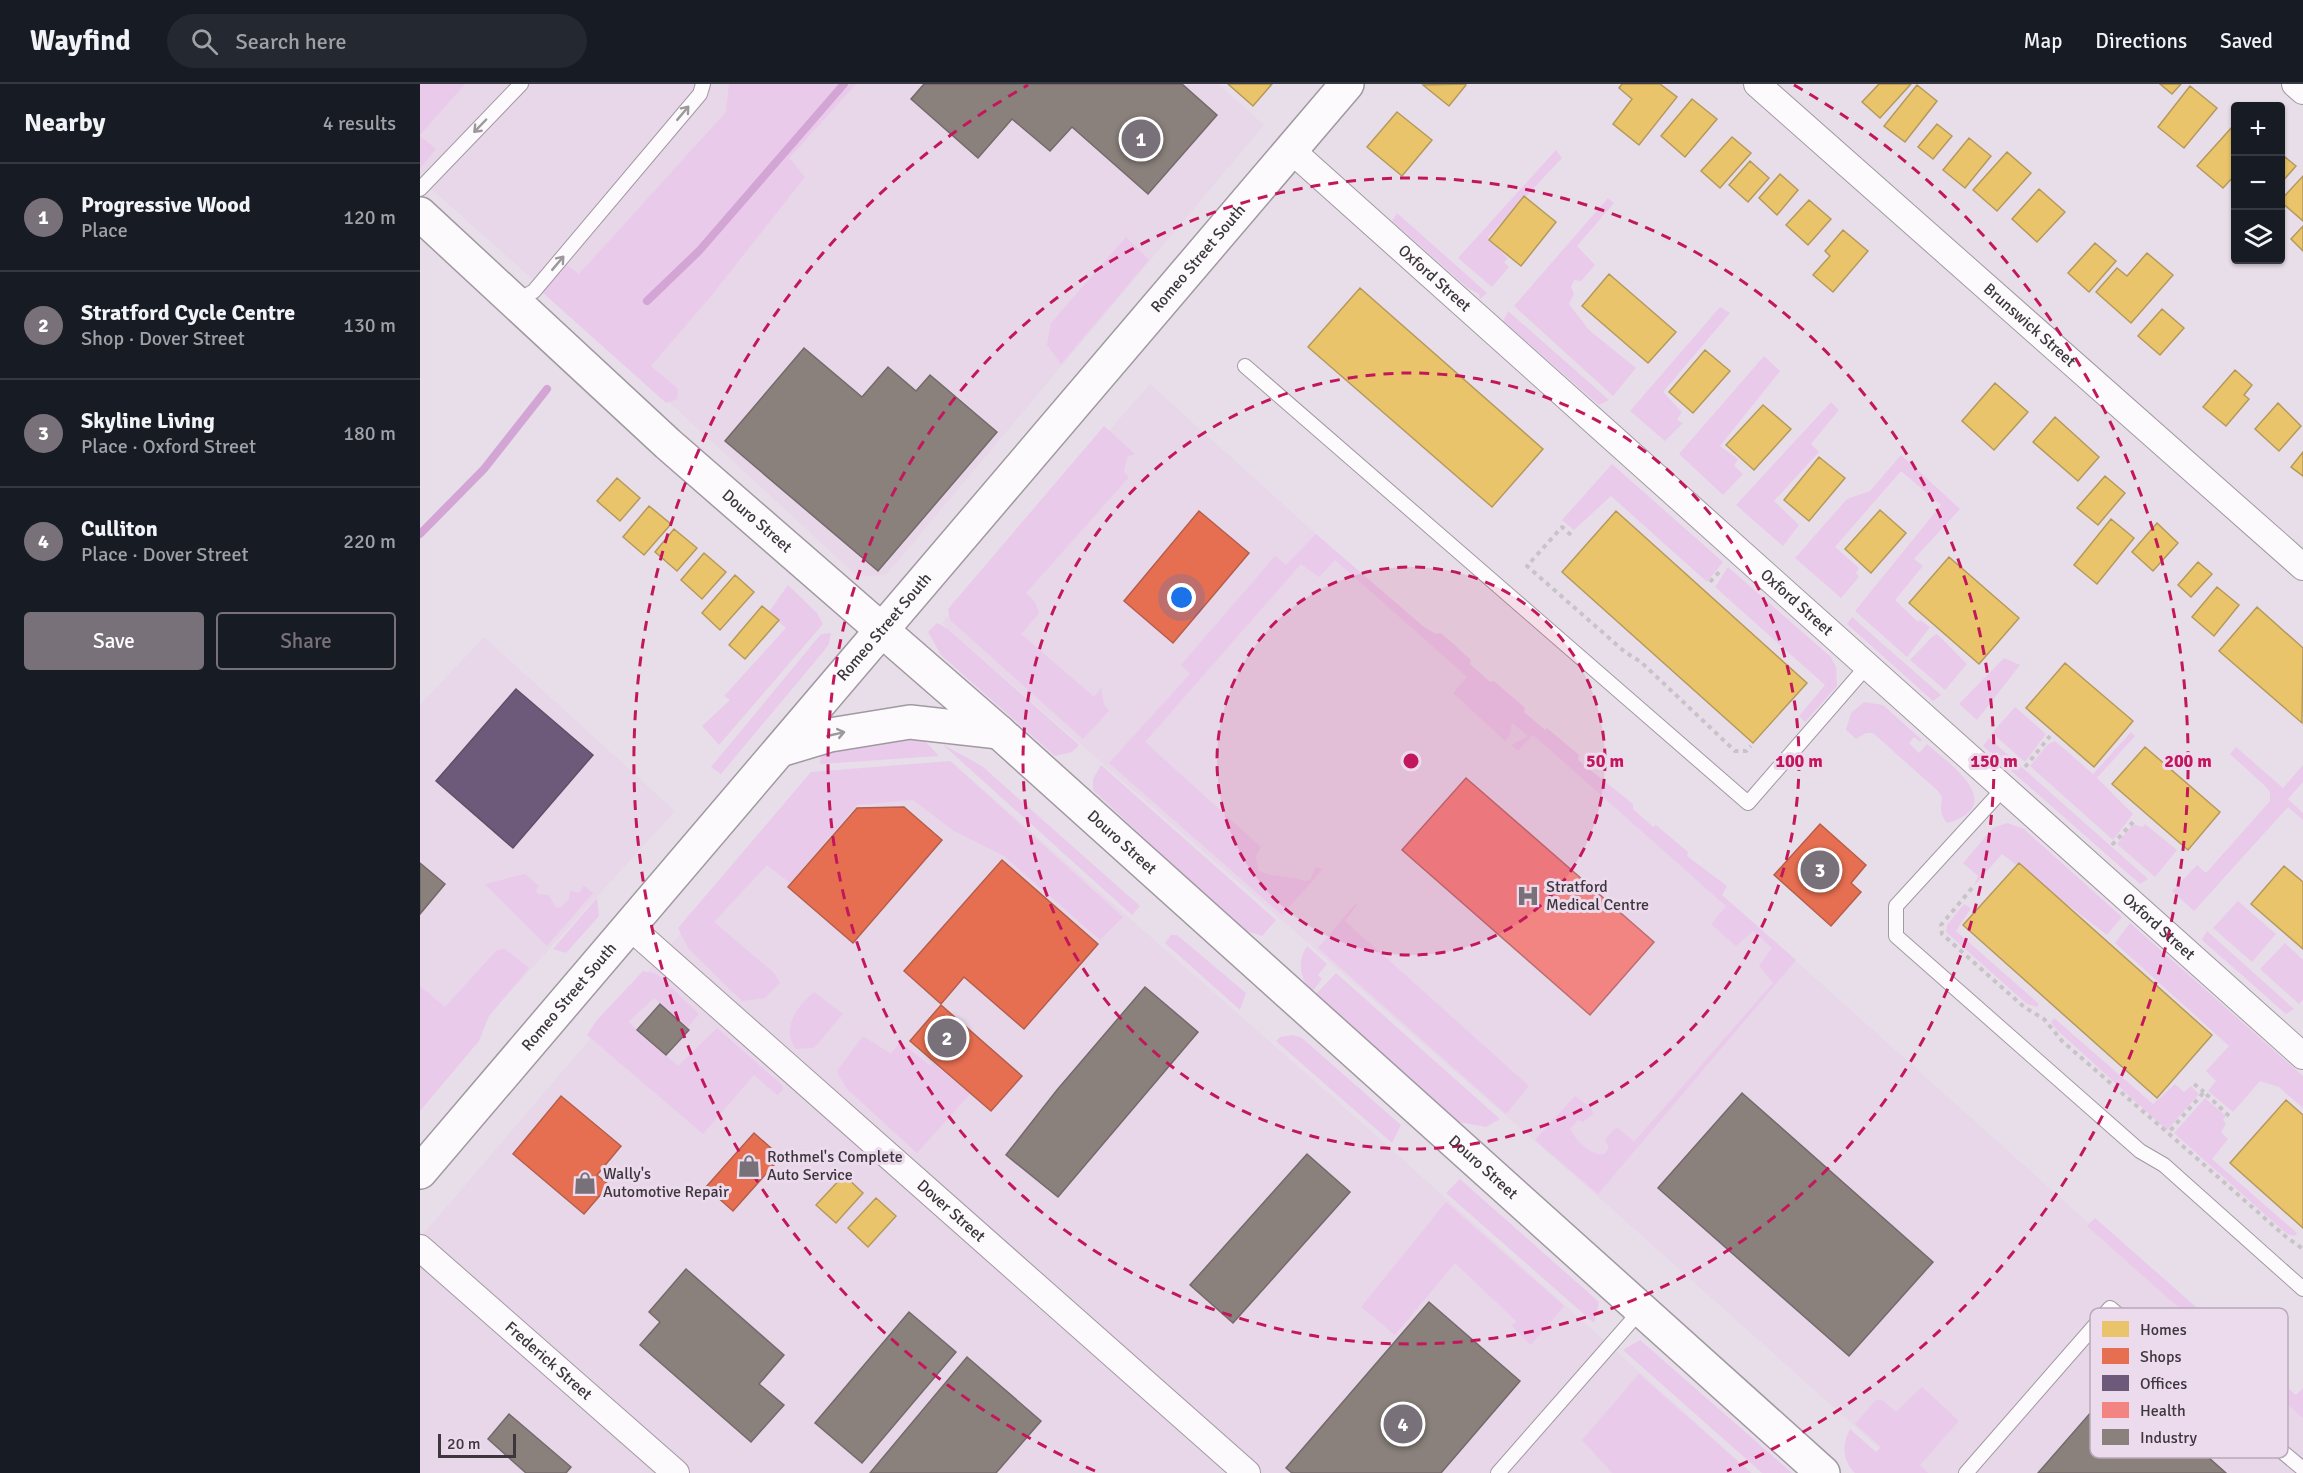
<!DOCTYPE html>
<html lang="en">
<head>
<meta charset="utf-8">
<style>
	:root { --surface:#171b24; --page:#242831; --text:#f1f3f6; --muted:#9ea1a6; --line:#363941; --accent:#797179 }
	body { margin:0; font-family:Signika,sans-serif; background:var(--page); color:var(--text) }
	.controls { position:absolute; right:18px; top:18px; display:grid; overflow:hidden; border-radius:6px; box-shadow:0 2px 4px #0004 }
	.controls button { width:54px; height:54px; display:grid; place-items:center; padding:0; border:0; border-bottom:2px solid var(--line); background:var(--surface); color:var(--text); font:30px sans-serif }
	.scale { position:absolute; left:18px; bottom:15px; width:78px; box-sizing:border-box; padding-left:6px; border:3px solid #3d363d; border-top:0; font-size:16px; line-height:21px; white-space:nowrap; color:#3d363d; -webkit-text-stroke:4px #ecdaed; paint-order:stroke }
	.you { position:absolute; left:762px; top:514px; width:21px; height:21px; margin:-15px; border:4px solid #fff; border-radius:50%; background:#1a73e8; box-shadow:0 0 0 9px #1a73e833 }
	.badge { display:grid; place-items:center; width:39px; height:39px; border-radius:50%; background:var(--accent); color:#fff; font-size:20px; font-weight:700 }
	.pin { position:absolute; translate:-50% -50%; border:3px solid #fff; box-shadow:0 2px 6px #0006 }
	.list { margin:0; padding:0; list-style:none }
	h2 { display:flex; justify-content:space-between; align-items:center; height:78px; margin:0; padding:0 24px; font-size:26px }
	h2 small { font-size:20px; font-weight:400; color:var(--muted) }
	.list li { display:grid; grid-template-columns:39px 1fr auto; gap:18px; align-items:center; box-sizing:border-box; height:108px; padding:0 24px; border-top:2px solid var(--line) }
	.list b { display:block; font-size:22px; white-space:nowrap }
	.list p { margin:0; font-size:20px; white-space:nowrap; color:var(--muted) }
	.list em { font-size:20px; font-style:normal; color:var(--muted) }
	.actions { display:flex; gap:12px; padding:18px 24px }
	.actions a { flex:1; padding:14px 0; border:2px solid var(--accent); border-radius:6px; text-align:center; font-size:21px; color:var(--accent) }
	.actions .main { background:var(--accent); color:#fff }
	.icon { flex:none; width:33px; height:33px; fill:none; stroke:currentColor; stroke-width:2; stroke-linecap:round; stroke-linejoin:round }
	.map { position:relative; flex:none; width:1883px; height:1389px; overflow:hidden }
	header { display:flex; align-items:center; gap:36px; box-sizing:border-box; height:84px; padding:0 30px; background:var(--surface); border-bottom:2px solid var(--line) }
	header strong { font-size:28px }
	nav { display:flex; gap:33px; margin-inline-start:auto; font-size:21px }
	.search { width:420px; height:54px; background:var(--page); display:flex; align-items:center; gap:15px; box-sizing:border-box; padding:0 21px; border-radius:33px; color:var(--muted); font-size:22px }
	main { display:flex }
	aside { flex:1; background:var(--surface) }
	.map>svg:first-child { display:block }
	.built { fill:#e8d6e9 }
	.green { fill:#e9caea }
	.homes { fill:#e9c46a; stroke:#b5995c; stroke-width:1.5 }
	.shops { fill:#e76f51; stroke:#b45e4b; stroke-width:1.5 }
	.offices { fill:#6d597a; stroke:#5f4e68; stroke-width:1.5 }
	.health { fill:#f28482; stroke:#bc6d6d; stroke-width:1.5 }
	.industry { fill:#8a817c; stroke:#736a69; stroke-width:1.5 }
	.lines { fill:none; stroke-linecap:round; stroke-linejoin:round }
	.stream { stroke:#d2a5d5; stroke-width:8 }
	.lane-casing { stroke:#a199a2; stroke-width:16 }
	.street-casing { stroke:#a199a2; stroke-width:28 }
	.secondary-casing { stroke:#a199a2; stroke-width:36 }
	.path { stroke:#c7c4c7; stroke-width:4; stroke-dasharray:4.5 4.5; stroke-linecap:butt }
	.lane { stroke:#fcfafc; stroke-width:14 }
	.street { stroke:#fcfafc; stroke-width:26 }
	.secondary { stroke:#fcfafc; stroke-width:33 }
	.oneway { stroke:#9c989c }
	.ring { fill:none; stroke:#c2185b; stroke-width:3; stroke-dasharray:10 8 }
	.labels { text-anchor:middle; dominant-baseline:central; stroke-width:6; stroke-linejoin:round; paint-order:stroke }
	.street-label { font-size:16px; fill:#3d363d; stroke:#ecdaed }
	.poi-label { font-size:16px; fill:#3d363d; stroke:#ecdaed; text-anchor:start }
	.key { fill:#ecdaed; stroke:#b8a9b8; stroke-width:1.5 }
	.key-label { font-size:16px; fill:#3d363d }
	.centre { fill:#c2185b; stroke:#ecdaed; stroke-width:3 }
	.ring-label { font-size:18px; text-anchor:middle; font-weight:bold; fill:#c2185b; stroke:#ecdaed; stroke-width:6; stroke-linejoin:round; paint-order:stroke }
</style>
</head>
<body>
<header>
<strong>Wayfind</strong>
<div class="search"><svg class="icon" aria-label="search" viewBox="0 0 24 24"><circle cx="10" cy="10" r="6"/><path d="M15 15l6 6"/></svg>Search here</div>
<nav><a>Map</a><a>Directions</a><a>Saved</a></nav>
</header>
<main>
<aside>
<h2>Nearby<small>4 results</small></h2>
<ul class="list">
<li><span class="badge">1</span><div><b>Progressive Wood</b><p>Place</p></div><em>120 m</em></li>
<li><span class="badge">2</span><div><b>Stratford Cycle Centre</b><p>Shop · Dover Street</p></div><em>130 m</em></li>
<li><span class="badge">3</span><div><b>Skyline Living</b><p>Place · Oxford Street</p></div><em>180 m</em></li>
<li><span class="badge">4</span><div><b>Culliton</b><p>Place · Dover Street</p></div><em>220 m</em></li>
</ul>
<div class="actions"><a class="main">Save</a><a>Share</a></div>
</aside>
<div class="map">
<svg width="1883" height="1389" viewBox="0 0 1883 1389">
	<rect width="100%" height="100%" fill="#e8dee9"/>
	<!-- built -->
	<path class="built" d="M0 0H798L844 41 466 491 437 492 208 280 0 95Z
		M730 300 1301 816 1311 819 1883 1331V1389H1487L1173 1108 522 539Z
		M64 553 255 727 51 951 0 907V621Z
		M531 677 943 1040 1332 1389H0V1154L396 691Z"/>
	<!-- green -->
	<path class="green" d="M0 0H45L0 51Z
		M309 0H436L369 74 385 93 291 212 231 282 258 305 257 315 246 319 122 208 144 179 159 190 306 28Z
		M0 52 16 65 0 84Z
		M1136 66 1142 74 1068 153 1088 175 1084 178 1089 183 1072 203 1038 174Z
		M1188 114 1194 119 1157 162 1175 181 1161 197 1154 196 1151 203 1154 210 1149 220 1169 246 1216 284 1193 312 1094 222Z
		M977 129 1067 209 1060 215 1059 210 1048 204 972 137Z
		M706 153 729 176 641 280 627 261 631 239Z
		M1300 223 1310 229 1243 308 1262 328 1257 336 1263 339 1245 357 1210 327Z
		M1088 227 1189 316 1179 321 1083 237Z
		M1344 272 1360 287 1300 362 1318 375 1314 382 1323 390 1303 411 1259 370Z
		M1411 318 1419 326 1391 360 1399 368 1354 417 1379 441 1363 462 1316 421Z
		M684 342 715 370 707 373 704 388 709 393 606 509 615 518 619 529 601 550 674 613 681 604 684 620 689 627 663 655 530 536 528 525Z
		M1481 371 1540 425 1494 475 1503 482 1475 516 1498 538 1500 536 1510 543 1487 573 1435 527 1521 421 1481 387 1415 463 1439 484 1436 489 1439 493 1421 514 1375 474 1427 415 1450 407Z
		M1192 380 1303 478 1287 498 1191 412 1154 446 1142 436Z
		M896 450 1004 543 1016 550 1021 549 1051 576 1050 580 1070 598 1074 597 1105 624 1104 628 1125 646 1127 644 1159 671 1158 676 1213 720V725L1233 743 1236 741 1268 768 1267 772 1307 802 1302 811 1376 876 1178 1110 1115 1056 1155 1012 1171 1024 1173 1030 1163 1038 1158 1036 1150 1045C1156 1056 1171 1073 1185 1070L1189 1063 1185 1056 1194 1045 1198 1044 1214 1058 1353 899 1339 882 1352 864 1333 847 1316 862 1293 842 1292 839 1306 822 1113 651 1098 667 1091 661 1108 652 1092 639 1090 651 1085 657 1033 609 1047 593 915 476 899 493 881 480 725 658 841 763 836 772 838 786C853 795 869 790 885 797L890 796 896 783 903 785 862 831 689 679 770 590 761 581 855 472 866 481Z
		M1308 483 1411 573 1416 583 1417 602 1385 638 1379 632 1405 601 1295 503Z
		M368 501 397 529 403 540 299 661 282 642 310 616 304 612 366 544 348 529Z
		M1432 533 1521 611 1513 617 1427 540Z
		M517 539 528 545 659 661 652 668 635 672 521 571 508 548Z
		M411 549 409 560 403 568 301 690 291 683 401 550Z
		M1517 550 1547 580 1525 606 1490 576 1512 553Z
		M1584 574 1600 581 1557 636 1539 620Z
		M1444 618 1463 621 1502 656 1500 658 1494 653 1489 659 1499 669 1507 660C1530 680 1589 721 1527 739 1519 728 1521 725 1522 713L1518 707 1453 649H1446L1436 655 1426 646 1431 629Z
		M1595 623 1626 650 1605 678 1572 649Z
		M1711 648 1715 652 1677 694 1713 730 1693 756 1610 682 1627 661 1635 657 1673 690Z
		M485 653 504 656 519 672 400 680 401 672 424 661Z
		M1569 654 1728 795 1720 800 1563 662Z
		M522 660 562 682 720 822 712 831Z
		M1816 663 1863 704 1883 681V698L1868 715 1883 729V736L1868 723 1774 827 1752 807 1777 781 1786 789 1850 717V708L1845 702 1810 670Z
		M530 677 703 833 680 856 584 772 534 747 493 716 437 721 370 799 347 781 294 838 354 889 360 899 345 914 322 917 268 864 258 844 391 688Z
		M681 681 856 836 842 852 823 846 673 706V695Z
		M1587 739 1604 745 1702 833 1687 851 1582 770 1554 802 1558 792 1543 779 1573 744Z
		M1713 740 1723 743 1725 740 1757 766 1735 793 1697 760Z
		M105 790 119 802 116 806 118 810 129 811 136 824 142 823 149 815 150 807 159 809 164 802 173 809 127 862 65 800Z
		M177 814 179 832 146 869 133 865Z
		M1818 817 1856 850 1832 878 1793 844Z
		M935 820H938L925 837 1109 1002 1086 1030 898 864Z
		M1544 820 1551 824 1536 847 1619 920 1617 923 1607 920 1526 848 1527 841Z
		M1710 839 1883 992V1024L1859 1003 1840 997 1813 1028 1788 1007 1796 997 1786 987 1809 962 1695 859Z
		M1787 847 1874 925 1866 930 1782 856Z
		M751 851H757L826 909 820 926 745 859Z
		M1865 859 1883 876V915L1879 920 1840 885Z
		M887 862 907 880 898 891 902 895 892 908C879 893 877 878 887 862Z
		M85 865 109 884 69 932 59 957 0 1027V902L25 923 77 866Z
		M223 887 237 890 279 930 268 943 234 914 208 938 258 982 297 944 363 1002V1006L357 1011 334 991 283 1050 167 951 176 937Z
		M916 889 1080 1035 1066 1043 1039 1038 896 910Z
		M394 908 423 930 394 964 376 965C360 945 378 921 394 908Z
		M1634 934 1733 1020 1755 1000 1764 1008 1771 1002 1779 1010 1747 1046 1637 946 1631 938Z
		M873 951 882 954 981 1041 972 1059 856 957 860 953Z
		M443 952 471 970 480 958 511 982 513 979 550 1010 497 1069 426 1004 417 987Z
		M1785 1014 1806 1032 1803 1036 1806 1040 1801 1048 1808 1055 1792 1075 1877 1149 1875 1152 1867 1150 1754 1049Z
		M1040 1095 1179 1218 1174 1239 1026 1109Z
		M1026 1118 1144 1222 1111 1261 1092 1242 1096 1237 1035 1179 975 1251 941 1223Z
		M1675 1134 1876 1311 1883 1304V1334L1667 1142Z
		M1220 1256 1372 1389H1342L1203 1266Z
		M1219 1290 1331 1389H1192L1162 1356Z
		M1502 1303 1539 1337 1500 1381 1508 1389H1435C1422 1377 1422 1360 1430 1345L1456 1368 1461 1363 1435 1340 1456 1316H1462L1476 1328Z"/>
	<!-- homes -->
	<path class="homes" d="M808 0H852L833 22Z
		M1044 0 1046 1 1029 22 1003 1Z
		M1202 0H1240L1257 13 1219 61 1193 40 1212 15 1199 4Z
		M1459 0H1491L1460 34 1442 18Z
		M1740 0H1761L1752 10Z
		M1497 1 1517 17 1485 58 1464 42Z
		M1770 2 1797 24 1764 64 1738 43Z
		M1272 15 1297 35 1265 73 1241 52Z
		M977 28 1012 56 982 92 947 63Z
		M1517 40 1532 52 1513 75 1498 63Z
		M1813 42 1816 44V90L1803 104 1777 82Z
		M1312 53 1331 69 1300 104 1281 87Z
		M1549 54 1571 72 1545 104 1523 86Z
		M1587 68 1611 89 1577 127 1553 106Z
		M1860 69 1876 82 1860 100Z
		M1330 77 1349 94 1328 118 1309 101Z
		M1360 90 1378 106 1357 131 1339 114Z
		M1883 92V137L1860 117Z
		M1619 105 1645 128 1617 158 1592 135Z
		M1104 112 1136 138 1101 182 1069 156Z
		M1389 116 1411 135 1388 161 1366 141Z
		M1883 142V167L1871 155Z
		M1423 146 1448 167 1413 208 1393 191 1410 172 1405 167Z
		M1675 159 1696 177 1669 208 1648 189Z
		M1727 169 1753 191 1711 239 1676 208 1697 184 1707 192Z
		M1189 190 1256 248 1228 279 1162 222Z
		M940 204 1123 365 1072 423 888 263Z
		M1742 225 1764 244 1740 271 1718 252Z
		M1285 266 1310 287 1273 329 1249 308Z
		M1815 286 1832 301 1824 311 1829 315 1806 342 1783 323Z
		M1575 299 1608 328 1574 366 1542 337Z
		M1858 319 1881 342 1859 367 1835 345Z
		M1343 321 1371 345 1334 386 1306 361Z
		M1635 333 1679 373 1658 397 1613 358Z
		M1883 368V392L1871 383Z
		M1399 373 1425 394 1389 437 1364 416Z
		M1685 392 1705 409 1678 441 1657 424Z
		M197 394 220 414 200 437 177 417Z
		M229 422 251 440 224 471 203 453Z
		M1460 426 1486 449 1451 489 1425 465Z
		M1196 427 1387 599 1333 659 1142 488Z
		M1691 435 1714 454 1677 500 1654 481Z
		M1737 439 1758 459 1733 487 1712 468Z
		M254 445 277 464 257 487 235 468Z
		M284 469 306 488 282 515 261 496Z
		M1529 473 1599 534 1559 580 1489 519Z
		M1778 478 1792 490 1771 513 1758 501Z
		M315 491 334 508 300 546 282 529Z
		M1797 503 1819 521 1794 552 1772 533Z
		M342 522 359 536 325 575 309 561Z
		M1837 523 1883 564 1882 639 1799 567Z
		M1645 579 1713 637 1674 683 1606 624Z
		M1725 663 1800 728 1768 766 1692 700Z
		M1599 779 1792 951 1737 1014 1543 841Z
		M1864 782 1883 798V865L1831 820Z
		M1866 1016 1883 1031V1144L1810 1079Z
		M424 1091 443 1109 416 1139 396 1121Z
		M456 1114 476 1132 448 1163 428 1144Z"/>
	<!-- shops -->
	<path class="shops" d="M779 427 829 469 753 559 704 517Z
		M484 723 522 756 433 859 368 803 437 724Z
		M1400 740 1446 781 1431 799 1441 808 1411 842 1354 791Z
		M582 776 678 860 604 945 544 893 521 920 484 887Z
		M521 921 602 992 571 1027 490 957Z
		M141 1012 201 1062 177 1091 189 1101 164 1130 93 1070Z
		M334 1049 361 1073 313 1127 286 1103Z"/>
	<!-- offices -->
	<path class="offices" d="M96 605 173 671 93 764 16 697Z"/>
	<!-- health -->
	<path class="health" d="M1046 694 1234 858 1170 931 982 766Z"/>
	<!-- industry -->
	<path class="industry" d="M504 0H762L797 31 728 110 652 43 630 67 592 35 558 74 491 15Z
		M384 264 442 313 468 283 496 307 510 291 577 348 458 487 305 357Z
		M0 779 25 800 0 830Z
		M725 903 778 948 638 1113 586 1071 637 1006Z
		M240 920 269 946 246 971 217 946Z
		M1322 1009 1513 1178 1429 1272 1238 1104Z
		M887 1070 930 1108 813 1239 770 1201Z
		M266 1185 364 1271 339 1300 364 1321 331 1358 220 1261 240 1238 229 1228Z
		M1009 1218 1100 1297 1021 1389H872L866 1384Z
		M489 1228 536 1268 442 1379 395 1339Z
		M547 1273 621 1337 576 1389H450Z
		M1700 1295 1806 1389H1618Z
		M89 1330 151 1383 146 1389H106L68 1355Z"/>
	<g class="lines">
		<!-- stream -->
		<path class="stream" d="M227 217 279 167 424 0
			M0 450 64 385 127 305"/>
		<!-- lane casing -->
		<g class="lane-casing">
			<path id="lane" d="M0 105 101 0
				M96 218 114 207 280 10 283 0
				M825 282 1328 719 1447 582
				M1584 704 1476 822V852L1720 1067 1744 1081 1883 1205
				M1078 1389 1221 1226
				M1546 1389 1690 1224 1883 1385"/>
		</g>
		<!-- street casing -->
		<g class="street-casing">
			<g id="street">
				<path id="s1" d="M1337 0 1883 483"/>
				<path d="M1875 0 1883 7"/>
				<path id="s2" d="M870 65 1883 972"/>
				<path id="s3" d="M209 842 827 1389"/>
				<path id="s4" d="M0 1164 256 1389"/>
			</g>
		</g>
		<!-- secondary casing -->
		<g class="secondary-casing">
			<g id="secondary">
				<path id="s5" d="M0 130 248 360 579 648 1403 1389"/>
				<path d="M360 666 410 651 490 638 579 648"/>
				<path id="s6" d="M0 1088 927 0"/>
			</g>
		</g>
		<!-- path -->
		<path class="path" d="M1151 451 1142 443 1107 482 1205 568 1221 578 1315 667H1326L1331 662
			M1290 498 1301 486
			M1605 683 1630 652
			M1692 761 1713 738
			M1552 804 1521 841 1522 850 1604 923 1624 935 1642 957 1748 1049
			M1774 1000 1784 1008
			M1809 1032 1784 1008 1748 1049 1865 1152 1883 1165"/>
		<!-- lane -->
		<use href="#lane" class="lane"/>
		<!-- street -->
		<use href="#street" class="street"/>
		<!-- secondary -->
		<use href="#secondary" class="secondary"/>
	</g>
	<!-- one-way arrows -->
	<defs><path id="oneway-shaft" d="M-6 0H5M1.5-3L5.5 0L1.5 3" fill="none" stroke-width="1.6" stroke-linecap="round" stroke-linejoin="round" transform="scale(1.5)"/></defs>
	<g class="oneway">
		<use href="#oneway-shaft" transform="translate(263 29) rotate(-50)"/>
		<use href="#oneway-shaft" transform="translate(60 42) rotate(134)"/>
		<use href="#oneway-shaft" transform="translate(138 179) rotate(-50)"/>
		<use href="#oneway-shaft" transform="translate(416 650) rotate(-13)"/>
	</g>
	<!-- distance rings -->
	<circle cx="991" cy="677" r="194" fill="#c2185b" fill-opacity=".12"/>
	<g class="ring">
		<circle cx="991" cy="677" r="194"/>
		<circle cx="991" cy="677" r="388"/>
		<circle cx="991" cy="677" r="583"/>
		<path d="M675 1387A777 777 0 0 1 608 1M1374 1A777 777 0 0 1 1307 1387"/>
	</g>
	<!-- icons -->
	<defs>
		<g id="hospital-bare" transform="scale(1.8)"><path d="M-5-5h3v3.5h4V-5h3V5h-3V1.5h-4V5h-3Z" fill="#797179" stroke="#ecdaed" stroke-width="2.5" paint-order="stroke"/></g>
		<g id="shop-bare" transform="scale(1.8)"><path d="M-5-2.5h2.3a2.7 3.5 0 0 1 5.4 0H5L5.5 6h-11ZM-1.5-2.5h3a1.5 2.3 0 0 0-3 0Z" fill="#797179" stroke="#ecdaed" stroke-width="2.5" paint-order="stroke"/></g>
	</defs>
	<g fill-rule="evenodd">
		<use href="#hospital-bare" x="1108" y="812"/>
		<use href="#shop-bare" x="329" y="1082"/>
		<use href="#shop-bare" x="165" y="1099"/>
	</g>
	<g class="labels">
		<!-- street labels -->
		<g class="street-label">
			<text stroke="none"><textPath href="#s6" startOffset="1200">Romeo Street South</textPath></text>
			<text stroke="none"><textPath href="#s2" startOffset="194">Oxford Street</textPath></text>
			<text stroke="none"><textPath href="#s1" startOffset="364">Brunswick Street</textPath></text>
			<text stroke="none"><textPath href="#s5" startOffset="456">Douro Street</textPath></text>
			<text stroke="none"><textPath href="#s2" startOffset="680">Oxford Street</textPath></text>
			<text stroke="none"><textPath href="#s6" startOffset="716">Romeo Street South</textPath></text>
			<text stroke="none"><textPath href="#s5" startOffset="942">Douro Street</textPath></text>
			<text stroke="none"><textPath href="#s2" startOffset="1166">Oxford Street</textPath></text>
			<text stroke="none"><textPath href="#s6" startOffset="230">Romeo Street South</textPath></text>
			<text stroke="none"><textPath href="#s5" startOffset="1428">Douro Street</textPath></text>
			<text stroke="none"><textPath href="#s3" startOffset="430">Dover Street</textPath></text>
			<text stroke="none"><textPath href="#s4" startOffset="171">Frederick Street</textPath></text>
		</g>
		<!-- poi labels -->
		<g class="poi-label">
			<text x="1126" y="803">Stratford<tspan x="1126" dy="18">Medical Centre</tspan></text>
			<text x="347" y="1073">Rothmel's Complete<tspan x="347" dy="18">Auto Service</tspan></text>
			<text x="183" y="1090">Wally's<tspan x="183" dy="18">Automotive Repair</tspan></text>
		</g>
	</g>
	<!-- legend -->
	<rect x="1670" y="1224" width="198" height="150" rx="9" class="key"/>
	<rect x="1682" y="1237" width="27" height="16" fill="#e9c46a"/>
	<rect x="1682" y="1264" width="27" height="16" fill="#e76f51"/>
	<rect x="1682" y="1291" width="27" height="16" fill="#6d597a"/>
	<rect x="1682" y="1318" width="27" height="16" fill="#f28482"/>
	<rect x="1682" y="1345" width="27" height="16" fill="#8a817c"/>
	<g class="key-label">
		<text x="1720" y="1251">Homes</text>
		<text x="1720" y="1278">Shops</text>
		<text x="1720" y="1305">Offices</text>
		<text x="1720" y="1332">Health</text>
		<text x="1720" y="1359">Industry</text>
	</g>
	<circle cx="991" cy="677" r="9" class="centre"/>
	<g class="ring-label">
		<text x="1185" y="683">50 m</text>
		<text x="1379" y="683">100 m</text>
		<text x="1574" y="683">150 m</text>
		<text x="1768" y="683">200 m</text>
	</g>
</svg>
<div class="controls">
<button>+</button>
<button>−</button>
<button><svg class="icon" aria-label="layers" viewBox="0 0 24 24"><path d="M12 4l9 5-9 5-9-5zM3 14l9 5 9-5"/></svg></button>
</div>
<div class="scale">20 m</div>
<div class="you"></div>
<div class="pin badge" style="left:721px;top:55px">1</div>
<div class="pin badge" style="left:527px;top:954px">2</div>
<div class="pin badge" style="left:1400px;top:786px">3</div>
<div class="pin badge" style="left:983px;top:1340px">4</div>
</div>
</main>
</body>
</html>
